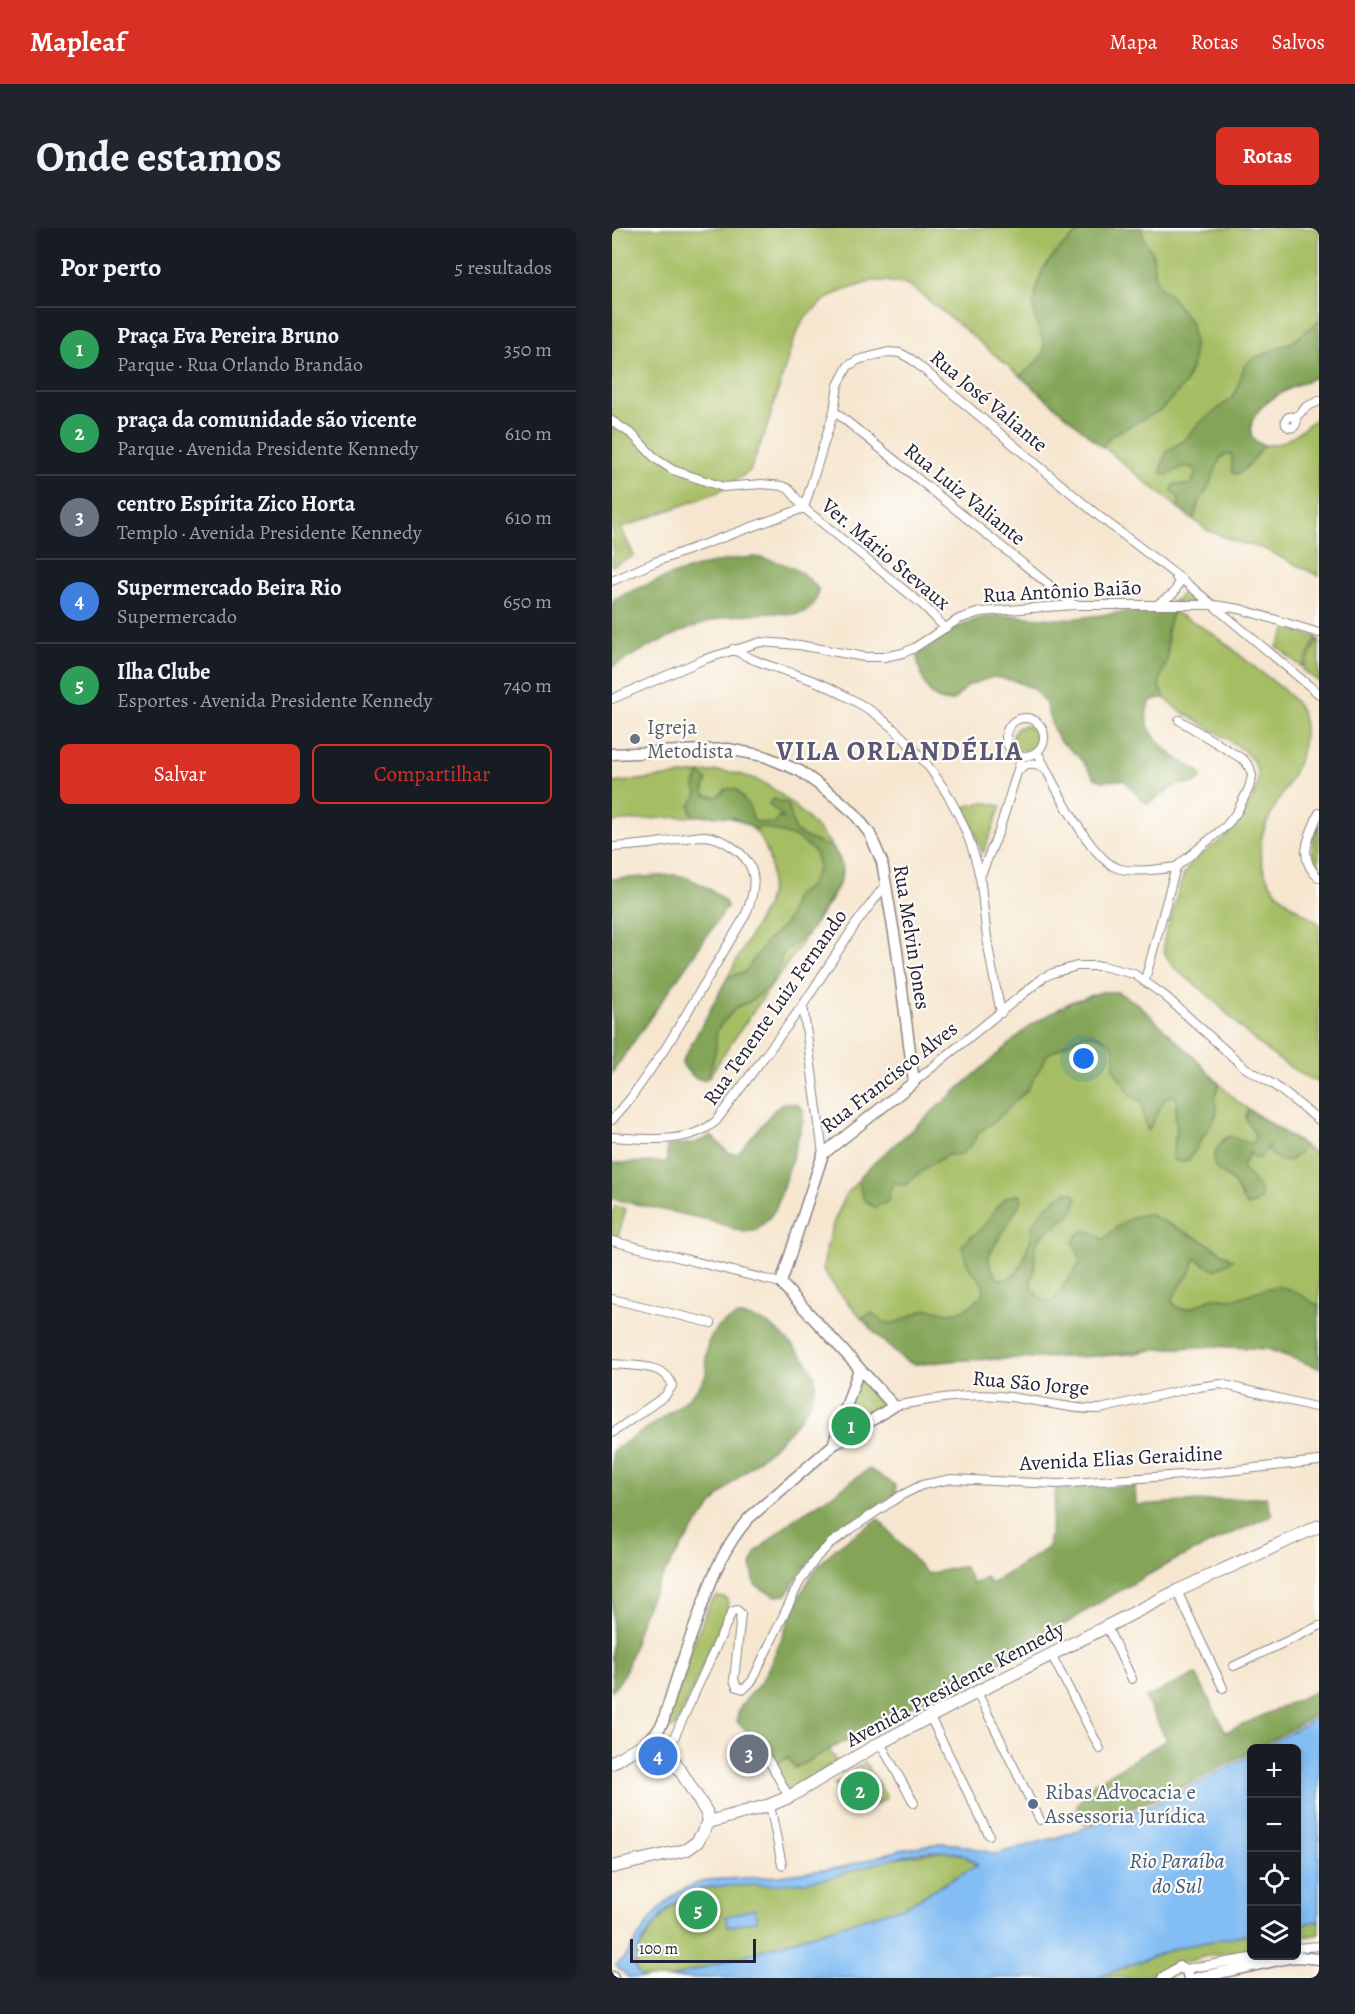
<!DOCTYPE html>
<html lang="pt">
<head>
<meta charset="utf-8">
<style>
	:root { --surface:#171b24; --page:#20242c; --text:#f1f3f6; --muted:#9ea1a6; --line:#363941; --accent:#d93025 }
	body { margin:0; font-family:Alegreya,serif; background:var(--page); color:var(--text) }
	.controls { position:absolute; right:18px; bottom:18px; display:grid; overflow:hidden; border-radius:9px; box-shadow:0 3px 9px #0003 }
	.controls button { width:54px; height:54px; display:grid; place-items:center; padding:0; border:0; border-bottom:2px solid var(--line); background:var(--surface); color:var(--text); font:30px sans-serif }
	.scale { position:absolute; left:18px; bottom:15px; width:126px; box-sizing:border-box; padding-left:6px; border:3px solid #22223b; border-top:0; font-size:16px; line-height:21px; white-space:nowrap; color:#22223b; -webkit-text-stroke:4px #fdfcf7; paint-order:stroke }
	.you { position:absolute; left:472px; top:831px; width:21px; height:21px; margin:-15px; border:4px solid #fff; border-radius:50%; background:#1a73e8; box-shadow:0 0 0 9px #1a73e833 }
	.badge { display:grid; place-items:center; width:39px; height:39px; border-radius:50%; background:var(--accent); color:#fff; font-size:20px; font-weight:700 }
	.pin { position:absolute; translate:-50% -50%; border:3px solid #fff; box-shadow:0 2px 6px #0006 }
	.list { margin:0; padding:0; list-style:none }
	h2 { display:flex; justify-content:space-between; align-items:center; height:78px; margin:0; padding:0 24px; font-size:26px }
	h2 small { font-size:20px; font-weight:400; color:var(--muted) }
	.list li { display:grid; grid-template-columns:39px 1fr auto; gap:18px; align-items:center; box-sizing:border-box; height:84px; padding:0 24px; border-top:2px solid var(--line) }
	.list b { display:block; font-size:22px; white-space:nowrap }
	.list p { margin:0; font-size:20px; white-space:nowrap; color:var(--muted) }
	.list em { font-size:20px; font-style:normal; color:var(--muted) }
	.actions { display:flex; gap:12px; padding:18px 24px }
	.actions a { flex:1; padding:14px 0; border:2px solid var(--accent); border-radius:9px; text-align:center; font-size:21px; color:var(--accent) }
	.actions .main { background:var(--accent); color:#fff }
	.icon { flex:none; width:33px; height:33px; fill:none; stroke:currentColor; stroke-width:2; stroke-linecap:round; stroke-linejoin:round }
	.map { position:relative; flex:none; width:707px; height:1750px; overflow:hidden; border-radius:9px }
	header { display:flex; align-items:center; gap:36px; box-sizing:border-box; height:84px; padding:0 30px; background:var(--accent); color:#fff }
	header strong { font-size:28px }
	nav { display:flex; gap:33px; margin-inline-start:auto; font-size:21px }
	.intro { display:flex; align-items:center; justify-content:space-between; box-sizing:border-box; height:144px; padding:0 36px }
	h1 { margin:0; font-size:42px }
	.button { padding:15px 27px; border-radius:9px; background:var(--accent); color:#fff; font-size:21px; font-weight:700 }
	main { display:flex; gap:36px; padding:0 36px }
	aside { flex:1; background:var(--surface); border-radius:9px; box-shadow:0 3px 9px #0003 }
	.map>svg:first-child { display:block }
	.green { fill:#a6be63; stroke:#64704f; stroke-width:1.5 }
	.forest { fill:#84a559; stroke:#53644a; stroke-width:1.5 }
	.water { fill:#82bdf4; stroke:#527098; stroke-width:1.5 }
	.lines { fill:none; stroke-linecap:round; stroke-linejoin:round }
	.minor-casing { stroke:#8c8485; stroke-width:10 }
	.tertiary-casing { stroke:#8c8485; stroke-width:13 }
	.secondary-casing { stroke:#8c8485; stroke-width:14 }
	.minor { stroke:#fff; stroke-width:8 }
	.tertiary { stroke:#fff; stroke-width:10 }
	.secondary { stroke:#fff; stroke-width:12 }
	.worship-dot { fill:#6b7280; stroke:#fdfcf7; stroke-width:2 }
	.service-dot { fill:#5c6f8a; stroke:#fdfcf7; stroke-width:2 }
	.labels { text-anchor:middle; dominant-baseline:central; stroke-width:4.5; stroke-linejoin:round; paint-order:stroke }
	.street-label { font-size:21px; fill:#22223b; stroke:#fdfcf7 }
	.worship-label { font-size:21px; fill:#5b616d; stroke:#fdfcf7; text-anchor:start }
	.service-label { font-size:21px; fill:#4e5e75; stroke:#fdfcf7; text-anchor:start }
	.water-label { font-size:22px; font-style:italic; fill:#44587c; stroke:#fdfcf7 }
	.district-label { font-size:27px; font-weight:bold; letter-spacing:1.5px; fill:#5c5675; stroke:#fdfcf7 }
</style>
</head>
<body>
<header>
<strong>Mapleaf</strong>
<nav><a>Mapa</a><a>Rotas</a><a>Salvos</a></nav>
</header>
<div class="intro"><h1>Onde estamos</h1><a class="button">Rotas</a></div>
<main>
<aside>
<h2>Por perto<small>5 resultados</small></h2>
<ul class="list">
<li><span class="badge" style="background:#2e9e5b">1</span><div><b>Praça Eva Pereira Bruno</b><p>Parque · Rua Orlando Brandão</p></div><em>350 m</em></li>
<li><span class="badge" style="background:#2e9e5b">2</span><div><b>praça da comunidade são vicente</b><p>Parque · Avenida Presidente Kennedy</p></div><em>610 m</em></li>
<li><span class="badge" style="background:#6b7280">3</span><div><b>centro Espírita Zico Horta</b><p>Templo · Avenida Presidente Kennedy</p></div><em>610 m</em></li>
<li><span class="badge" style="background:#3f7fe0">4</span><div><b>Supermercado Beira Rio</b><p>Supermercado</p></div><em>650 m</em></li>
<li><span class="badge" style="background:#2e9e5b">5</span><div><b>Ilha Clube</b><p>Esportes · Avenida Presidente Kennedy</p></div><em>740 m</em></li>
</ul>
<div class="actions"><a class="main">Salvar</a><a>Compartilhar</a></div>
</aside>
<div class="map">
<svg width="707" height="1750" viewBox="0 0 707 1750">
	<rect width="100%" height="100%" fill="#fdfcf7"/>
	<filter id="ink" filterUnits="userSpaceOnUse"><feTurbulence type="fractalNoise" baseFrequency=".0167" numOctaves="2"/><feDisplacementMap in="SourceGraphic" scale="12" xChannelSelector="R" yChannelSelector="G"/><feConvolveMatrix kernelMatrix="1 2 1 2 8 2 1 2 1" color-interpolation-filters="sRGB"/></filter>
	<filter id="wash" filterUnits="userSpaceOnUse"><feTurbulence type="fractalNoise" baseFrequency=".008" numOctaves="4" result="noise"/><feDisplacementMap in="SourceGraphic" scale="24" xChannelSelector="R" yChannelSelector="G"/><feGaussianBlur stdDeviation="1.35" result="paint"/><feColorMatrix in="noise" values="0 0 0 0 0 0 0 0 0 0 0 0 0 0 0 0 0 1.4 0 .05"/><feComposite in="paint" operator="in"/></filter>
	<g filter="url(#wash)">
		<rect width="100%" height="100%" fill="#f6e6cf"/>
		<!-- green -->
		<path class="green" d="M0 0H707V148C690 153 618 185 642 212 648 218 656 218 664 216 679 213 694 197 707 189V348L650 320 625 314 595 302 531 252 351 100 306 64 296 57 274 53H260L225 65 211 73 191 92 180 116 156 196 138 243 106 264 9 300 22 328 0 338Z
			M571 356 594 374 558 375C565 371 574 366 571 356Z
			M561 383C572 390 583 394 593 401 610 411 625 425 640 437 657 451 679 464 690 484 707 558 620 591 658 655 669 672 691 685 707 695V855C679 843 655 824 632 803 620 792 610 779 597 768 584 755 562 745 554 728 548 716 554 704 558 693 564 676 565 657 575 641 585 627 600 620 613 609 627 597 648 565 646 546 642 509 550 488 547 458 546 448 554 440 555 432 559 412 551 406 561 383Z
			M675 401 705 409 690 439 665 419Z
			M706 411H707V454L691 442Z
			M401 510a12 12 0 1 1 24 0a12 12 0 1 1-24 0Z
			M106 543C145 545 166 562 193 588 205 600 231 625 230 643 230 659 212 682 203 695 169 747 130 796 97 849L91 852 82 849 71 838 70 834 154 678C160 661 161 640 155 623 141 583 104 587 69 589 46 590 23 592 0 594V555Z
			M371 574 389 578 371 626 352 579Z
			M707 595V642C696 627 700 611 707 595Z
			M490 764H505L526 776 626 874 707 928V1140L656 1121 602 1118 544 1121 521 1126 488 1128 348 1132 311 1136 298 1135 287 1128 263 1105 225 1062 211 1042 214 1021 222 993 234 967 253 944 419 797 459 774Z
			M3 978 14 981 6 1009 0 1008V987Z
			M247 1141 282 1178 221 1217Z
			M105 1368 114 1370 116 1374 115 1383 64 1499 60 1500 55 1497 57 1479 98 1374Z
			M217 1521 225 1534 175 1563 162 1537 176 1529 183 1540Z
			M253 1534 275 1570 255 1582 252 1578 241 1584 239 1582 238 1583 222 1556 235 1549 233 1546Z
			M334 1623 351 1627 365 1637 294 1678 58 1750C50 1750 37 1750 30 1749 5 1735 57 1678 70 1669 78 1664 87 1662 96 1659L212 1650 287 1629Z
			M707 1692V1706L685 1710V1698Z
			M639 1706V1722L598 1727 566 1736 530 1750H483L563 1720Z"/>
		<!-- forest -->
		<path class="forest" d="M471 0H529L533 14 541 25 542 43 547 58 559 68 579 95 582 117 581 134 573 156 549 182 500 207 490 219 408 148C416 141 427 135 431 125 436 113 423 98 422 85 421 73 425 55 430 44 438 27 457 13 471 0Z
			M707 93V148C686 155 639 174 639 201 638 210 644 215 653 217 642 227 637 241 625 246L621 245C618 238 622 232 619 225L609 229 595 262 587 274 581 292 565 279 568 273 560 263 562 256 578 257 585 245 583 241C566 233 564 249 551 247L549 240 555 223 574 211 586 196 619 171 624 164 632 139 638 132 682 113Z
			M142 329C166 332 191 340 206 361 206 371 201 380 193 384 183 388 175 386 165 385 150 385 134 386 119 388 78 396 37 418 0 439V379L2 371C46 351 93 332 142 329Z
			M547 381 561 383 555 401V432L548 452 547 459 553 470C546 470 541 470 537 476 533 484 534 491 537 499 544 515 558 526 572 535 579 539 587 541 590 549 584 560 575 554 565 557 554 561 547 571 536 575L531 573 512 552 491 553 483 550 467 529 447 512 440 498 433 474 420 460 403 453 381 449 357 457 341 473C316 477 308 448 305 428 323 414 342 399 363 392 391 382 422 392 451 391 483 389 515 382 547 381Z
			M87 545 95 552 92 561 93 567 105 569 114 561H124L137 578 142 593 163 596 166 588 172 591C169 584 161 582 157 576L160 572 163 571 176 576 183 603 197 611 220 619 230 637 229 652 196 705 171 725 167 739 157 759 137 774 125 779 107 799 104 807V821L96 850 91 852 82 849 71 838 70 834 116 749 133 744 154 714 171 698 176 690 183 668 197 659 207 639 203 624 186 610 151 599 142 601 123 590 116 589 98 587 82 588 79 584 78 578 85 566 83 558Z
			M63 647C75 647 113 667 115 679L0 845V651Z
			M490 764H505L526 776 581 828 607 856 603 869 605 885 578 931C572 934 565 936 560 930L565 901 563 891 565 872 562 868H556L551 874 536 903 531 887 530 874 518 868 516 862 502 842V823L499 816 487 808 473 806 436 826 416 861 382 894 366 905 360 916 349 926 336 927 318 937 293 957H288L283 954 277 964 278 970 273 975 264 979C249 975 248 963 247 950L264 933 419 797 459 774Z
			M172 875 183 876 188 878 191 882V893L177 941 164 980 157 990 145 1002 132 1004 97 992 0 971V935L55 934V918L83 915 99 908 117 925 126 926 162 882Z
			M636 881 693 918C685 928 677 939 664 930 659 927 657 925 657 918L648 930H643L638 924 630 939C637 950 666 970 636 978 629 971 626 961 620 953 616 948 609 946 605 941 596 931 608 913 617 908L639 916 643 912V907L634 891Z
			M454 964 461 965 465 969 463 979 456 989 428 1009 423 1020V1038L419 1054 422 1062 426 1068 434 1073 442 1072 468 1035 467 1028 461 1014C468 997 481 1003 492 1012 504 998 518 987 537 986L595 1015 621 1032 603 1042 583 1031C580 1048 566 1057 560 1073 571 1091 587 1074 601 1070 607 1069 613 1071 619 1071 635 1069 649 1059 665 1059 681 1059 693 1071 707 1078V1140L656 1121 602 1118 544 1121 488 1128 348 1132 302 1136 290 1130 276 1118 249 1090 259 1085C266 1089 270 1096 279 1095 291 1094 302 1085 313 1082 320 1080 324 1082 331 1084 343 1087 356 1081 364 1073 367 1070 372 1066 372 1062 372 1053 361 1046 357 1039 352 1032 352 1024 350 1017 356 1010 363 1007 369 1001 380 990 388 964 407 967L410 972 377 1027V1035L386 1051C405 1055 411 1035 415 1020 416 1016 420 1011 420 1007 421 999 417 1006 420 998 424 986 444 970 454 964Z
			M127 1088C150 1089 166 1101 181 1118 190 1128 205 1142 203 1156 200 1196 139 1235 113 1262 94 1283 76 1308 61 1332 47 1353 33 1377 26 1401 19 1424 17 1445 0 1463V1223C26 1206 77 1177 92 1151 96 1144 94 1136 94 1128 94 1108 109 1092 127 1088Z
			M257 1241 283 1257 284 1265 219 1311 195 1336 174 1367 163 1368 143 1357 139 1337 145 1323 183 1290 211 1273Z
			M523 1258 524 1277 654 1269 660 1287 559 1334 495 1370 404 1426 324 1465 183 1540 176 1529 162 1537 146 1513 125 1494C124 1476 141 1467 150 1452 172 1414 181 1366 211 1333 226 1316 247 1304 266 1291L315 1346 352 1338 361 1356 374 1349 379 1356 436 1320 444 1261Z
			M584 1446 614 1504 707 1462V1485L646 1520H640L639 1524 560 1565 479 1595 474 1596 468 1593 464 1584 466 1575 481 1556 555 1512 533 1470Z"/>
		<!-- water -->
		<path class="water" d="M707 1488V1692L685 1698 684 1520H651Z
			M639 1527V1706L563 1720 484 1750H58L294 1678 365 1637C332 1602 251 1643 211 1651 174 1658 134 1657 96 1659 87 1661 78 1664 70 1669 54 1680 20 1719 23 1739 24 1745 28 1747 32 1750H17L4 1737C15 1729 20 1719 27 1708 44 1682 64 1659 95 1652L167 1648 211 1642 232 1639 287 1622 328 1615 344 1616 384 1626 446 1609 558 1570Z
			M143 1681 146 1692 116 1699 114 1688Z"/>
	</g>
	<g filter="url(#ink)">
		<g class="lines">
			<!-- minor casing -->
			<g class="minor-casing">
				<path id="minor" d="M222 183 462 377
					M673.5 194a5.5 5.5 0 1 1 11 0a5.5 5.5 0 1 1-11 0Z
					M683 190 694 179 707 173
					M0 193 21 207 44 231 61 242 111 259 150 256 170 258 177 261 192 280 313 379 333 400
					M192 280 222 183 226 157 236 138 246 132 276 124 288 125 299 131 488 289 572 353 707 466
					M0 353 43 334 192 280
					M546 376 562 365 567 355 563 347
					M121 421C153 441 193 445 226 464 239 471 253 478 265 487 317 527 355 586 368 650 371 669 372 689 375 709 378 734 384 760 389 785
					M0 471 93 431 149 414 187 417 252 429H272L291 425 302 420 347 391 368 384 462 377H602L628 381 707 405
					M394 509a19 19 0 1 1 38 0a19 19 0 1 1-38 0Z
					M425 523C439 551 476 627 503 639 518 646 548 641 564 639
					M406 543C414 533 424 534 434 541
					M707 585C697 608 684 630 707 650
					M0 619C17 618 34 617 51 614 65 612 80 608 93 608 103 609 112 613 119 618 148 637 145 660 133 688L55 818 18 871 0 892
					M368 649 387 603 410 528
					M533 752 564 639 614 598 625 584 637 560 640 548 638 540 632 532 567 492
					M191 777 211 926
					M302 854 432 749 441 745 465 738H490L522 746 553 768 632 839 662 857 707 892
					M0 909C34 911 76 917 104 893L191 777 243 697 274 656
					M0 1013 169 1055
					M0 1071 99 1095
					M0 1136C17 1138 56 1135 60 1158L53 1168 0 1205
					M282 1178C316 1172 352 1165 387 1168 421 1170 454 1182 488 1181L579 1160 609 1156 707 1180
					M565 1363 611 1460
					M495 1399 520 1451
					M439 1426 488 1521
					M622 1438 707 1398
					M365 1464 428 1592
					M318 1489 377 1607
					M144 1514 160 1538 177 1569
					M268 1515 302 1575
					M56 1523 120 1384 125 1382 129 1386 122 1452 125 1459 132 1461 140 1453 187 1355 204 1330 219 1315 252 1292 288 1268 310 1257 339 1251 446 1256 597 1245 707 1233
					M158 1577 170 1637
					M684 1720 707 1718
					M574 1741 650 1728"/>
			</g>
			<!-- tertiary casing -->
			<g class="tertiary-casing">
				<path id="tertiary" d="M0 526 116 521 152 528 188 543 226 571 242 585 258 606 270 634 285 723 302 854 211 926 169 1055 282 1178 221 1217 137 1290C110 1320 98 1355 85 1392 72 1426 61 1460 51 1494L45 1504 29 1518
					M221 1217 247 1141
					M0 1749 1 1750
					M551 1750 567 1739 575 1742 577 1750
					M585 1750 676 1730 687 1729 707 1731"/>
			</g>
			<!-- secondary casing -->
			<g class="secondary-casing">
				<path id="secondary" d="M0 1535C17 1525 40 1504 56 1523L95 1585 97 1594
					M0 1639 74 1622 85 1614 97 1594 158 1577 177 1569 268 1515 365 1464 565 1363 707 1298"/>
			</g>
			<!-- minor -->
			<use href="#minor" class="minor"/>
			<!-- tertiary -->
			<use href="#tertiary" class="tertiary"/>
			<!-- secondary -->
			<use href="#secondary" class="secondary"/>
		</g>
	</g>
	<!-- markers -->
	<circle class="worship-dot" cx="23" cy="511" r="6"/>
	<circle class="service-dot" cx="421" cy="1576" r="6"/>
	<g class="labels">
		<!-- street labels -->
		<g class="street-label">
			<text transform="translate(377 173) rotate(40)">Rua José Valiante</text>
			<text transform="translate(353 266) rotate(39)">Rua Luiz Valiante</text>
			<text transform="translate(274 326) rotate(40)">Ver. Mário Stevaux</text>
			<text transform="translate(450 363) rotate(-3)">Rua Antônio Baião</text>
			<text transform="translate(300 709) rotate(81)">Rua Melvin Jones</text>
			<text transform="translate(163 779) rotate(-55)">Rua Tenente Luiz Fernando</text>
			<text transform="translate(277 849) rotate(-38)">Rua Francisco Alves</text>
			<text transform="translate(419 1155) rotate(5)">Rua São Jorge</text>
			<text transform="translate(509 1230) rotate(-3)">Avenida Elias Geraidine</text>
			<text transform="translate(343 1456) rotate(-28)">Avenida Presidente Kennedy</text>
		</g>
		<!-- worship labels -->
		<g class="worship-label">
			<text x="35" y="499">Igreja<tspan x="35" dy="24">Metodista</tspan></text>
		</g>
		<!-- service labels -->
		<g class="service-label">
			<text x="433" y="1564">Ribas Advocacia e<tspan x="433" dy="24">Assessoria Jurídica</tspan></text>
		</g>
		<!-- water labels -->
		<g class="water-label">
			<text x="565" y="1633">Rio Paraíba<tspan x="565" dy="25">do Sul</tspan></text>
		</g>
		<!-- district labels -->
		<g class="district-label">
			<text x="288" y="523">VILA ORLANDÉLIA</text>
		</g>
	</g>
</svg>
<div class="controls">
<button>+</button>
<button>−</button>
<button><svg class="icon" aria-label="locate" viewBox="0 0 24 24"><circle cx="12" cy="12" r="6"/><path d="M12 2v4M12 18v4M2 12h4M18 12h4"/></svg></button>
<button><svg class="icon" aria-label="layers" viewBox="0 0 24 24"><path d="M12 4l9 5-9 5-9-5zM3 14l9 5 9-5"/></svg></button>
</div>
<div class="scale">100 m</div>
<div class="you"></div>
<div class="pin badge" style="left:239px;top:1198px;background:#2e9e5b">1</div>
<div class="pin badge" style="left:248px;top:1563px;background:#2e9e5b">2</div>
<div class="pin badge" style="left:137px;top:1526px;background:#6b7280">3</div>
<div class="pin badge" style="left:46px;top:1528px;background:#3f7fe0">4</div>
<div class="pin badge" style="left:86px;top:1682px;background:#2e9e5b">5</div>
</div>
</main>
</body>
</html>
